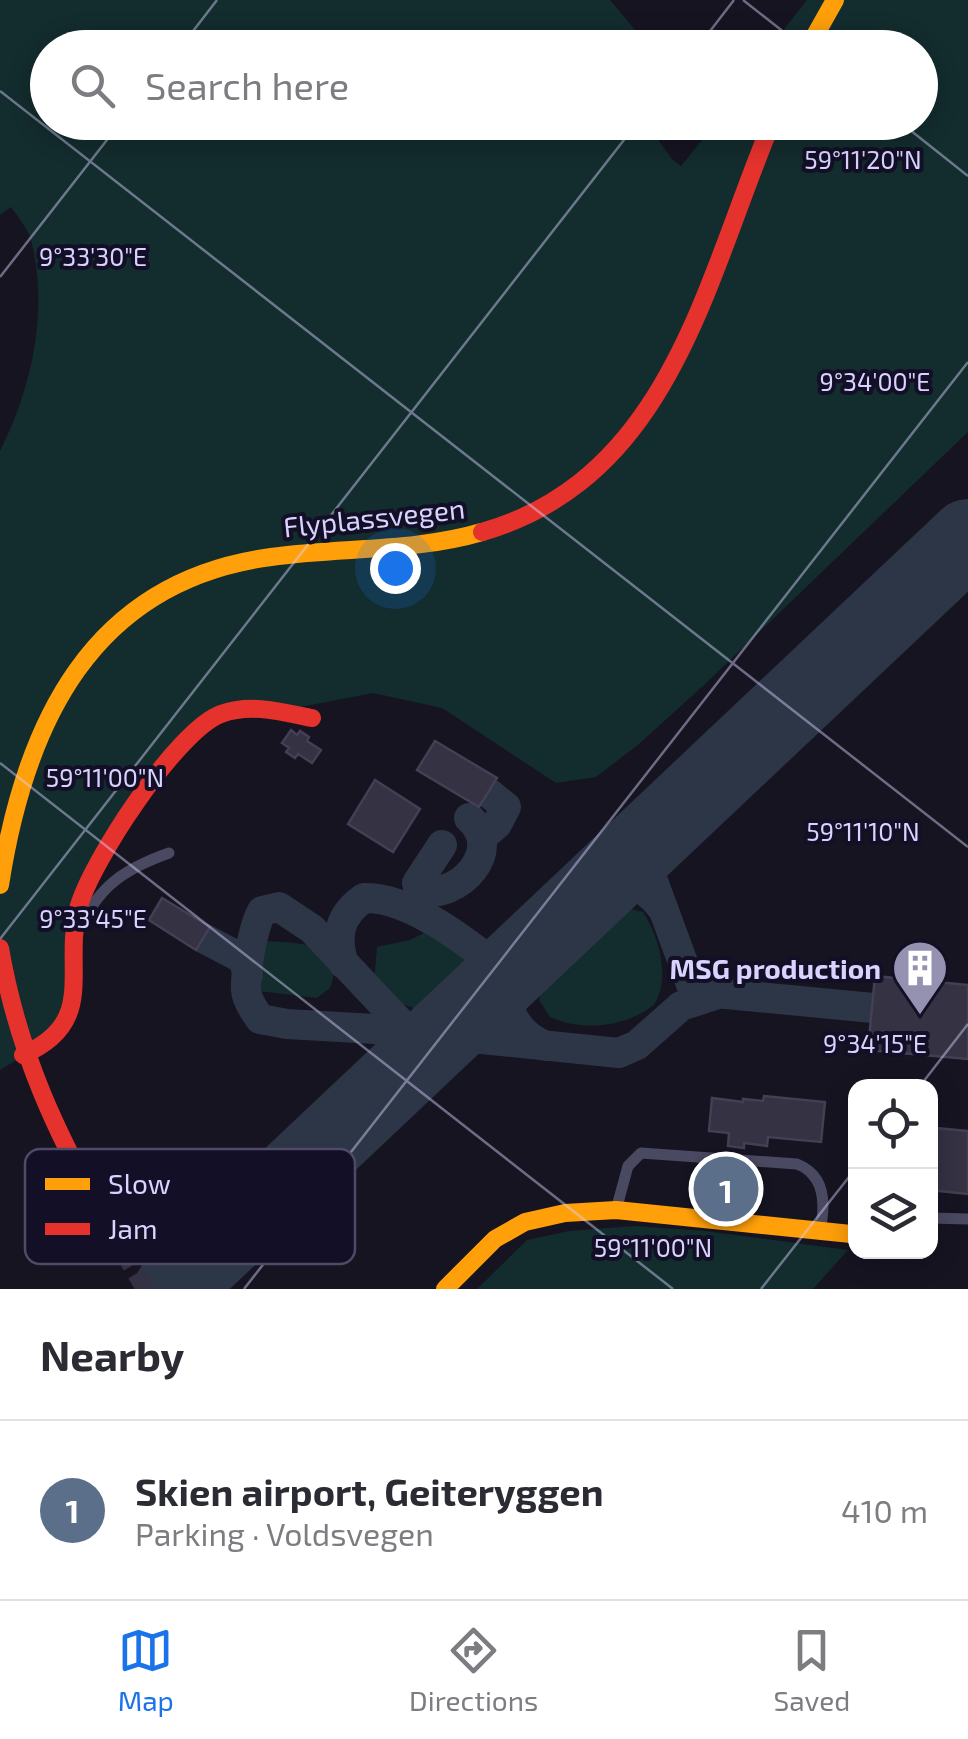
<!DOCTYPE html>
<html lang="en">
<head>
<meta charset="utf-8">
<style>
	:root { --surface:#fff; --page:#f7f7f7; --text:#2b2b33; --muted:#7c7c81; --line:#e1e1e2; --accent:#1a73e8 }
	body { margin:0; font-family:"Exo 2",sans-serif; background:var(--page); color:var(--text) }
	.controls { position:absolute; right:30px; bottom:30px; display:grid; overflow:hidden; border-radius:20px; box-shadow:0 5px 25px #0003 }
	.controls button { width:90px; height:90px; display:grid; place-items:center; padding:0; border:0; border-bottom:2px solid var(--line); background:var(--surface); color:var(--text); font:50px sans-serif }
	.you { position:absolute; left:395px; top:568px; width:35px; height:35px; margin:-25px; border:8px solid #fff; border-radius:50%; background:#1a73e8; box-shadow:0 0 0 15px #1a73e833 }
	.badge { display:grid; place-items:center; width:65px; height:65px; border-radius:50%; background:var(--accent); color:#fff; font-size:32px; font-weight:700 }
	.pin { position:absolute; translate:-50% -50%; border:5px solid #fff; box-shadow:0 2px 10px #0006 }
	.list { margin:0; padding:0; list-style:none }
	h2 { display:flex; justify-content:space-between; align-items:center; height:130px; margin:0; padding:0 40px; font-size:42px }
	h2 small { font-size:32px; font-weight:400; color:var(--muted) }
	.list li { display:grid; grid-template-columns:65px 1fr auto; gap:30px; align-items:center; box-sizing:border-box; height:180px; padding:0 40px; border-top:2px solid var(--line) }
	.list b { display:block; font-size:38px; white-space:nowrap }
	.list p { margin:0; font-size:32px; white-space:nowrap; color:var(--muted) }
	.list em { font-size:32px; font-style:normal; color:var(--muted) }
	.icon { flex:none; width:55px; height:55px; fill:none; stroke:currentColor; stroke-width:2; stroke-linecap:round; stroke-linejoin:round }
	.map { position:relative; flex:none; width:968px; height:1289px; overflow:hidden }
	.search { position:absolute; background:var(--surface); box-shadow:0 5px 25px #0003; left:30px; right:30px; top:30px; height:110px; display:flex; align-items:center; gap:25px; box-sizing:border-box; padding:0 35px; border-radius:55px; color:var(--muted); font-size:38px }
	.sheet { height:310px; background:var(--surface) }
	nav { display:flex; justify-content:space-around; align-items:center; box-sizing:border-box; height:140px; border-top:2px solid var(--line); background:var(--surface); font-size:28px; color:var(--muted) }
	nav a { display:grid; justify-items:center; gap:5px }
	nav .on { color:var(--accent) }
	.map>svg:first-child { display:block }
	.green { fill:#132c2d }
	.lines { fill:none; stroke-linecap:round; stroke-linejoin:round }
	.taxiway { stroke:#2c3646; stroke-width:30 }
	.runway { stroke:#2c3646; stroke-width:78 }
	.building { fill:#343243; stroke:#433f54; stroke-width:2.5 }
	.secondary-tunnel { stroke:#333142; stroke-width:18; stroke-dasharray:18 9; stroke-linecap:butt }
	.street { stroke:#4a4962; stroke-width:11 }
	.slow { stroke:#ff9f0a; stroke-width:18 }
	.jam { stroke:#e5322d; stroke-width:18 }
	.ticks { fill:none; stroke:#d9d4ff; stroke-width:2.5; stroke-opacity:0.45 }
	.labels { text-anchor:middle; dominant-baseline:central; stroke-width:8; stroke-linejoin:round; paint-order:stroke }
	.street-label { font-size:28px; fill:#d9d4ff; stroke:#130f26 }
	.poi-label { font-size:28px; font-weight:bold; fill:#d9d4ff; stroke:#130f26; text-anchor:end }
	.key { fill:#130f26; stroke:#4e4a67; stroke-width:2.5 }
	.key-label { font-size:28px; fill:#d9d4ff }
	.ticks-label { font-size:25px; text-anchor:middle; fill:#d9d4ff; stroke:#130f26; stroke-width:8; stroke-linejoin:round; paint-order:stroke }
</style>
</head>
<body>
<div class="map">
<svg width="968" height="1289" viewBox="0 0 968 1289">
	<rect width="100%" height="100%" fill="#161421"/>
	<!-- green -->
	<path class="green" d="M0 0H610L646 43 642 47 48 48V122L646 123 672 159 681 166 716 123 920 122V48L770 47 807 0H968V432L704 685 639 744 596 777 556 783 442 708 373 693 285 710 252 703 173 749 87 894 71 1027 0 1070V451C32 388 49 310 31 240 28 229 18 217 11 207L0 215Z
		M627 908 643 912C659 936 671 979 654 1005 625 1027 583 1032 550 1017L539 1000 547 973 612 912Z
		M428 931 462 951 469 964 464 963 452 973 422 1011 391 1000 374 982 377 947 410 940Z
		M266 941C297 943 348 942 330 988L317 998 259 991 256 988 260 953Z
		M634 1226 706 1231 848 1250 813 1289H477L527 1240 569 1231Z"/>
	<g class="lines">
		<!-- taxiway -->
		<path class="taxiway" d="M670 820 653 848 650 873 692 987 705 992 873 1008
			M483 836 497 824 506 807 490 794
			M442 845 417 883 419 891C459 900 505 850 469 818
			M586 899C616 882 638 876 661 907
			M203 938 243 959 248 975
			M344 964C335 937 339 915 364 898 410 896 472 946 507 974 503 1006 514 1033 546 1046
			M409 1066 415 1049 409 1032 312 929 279 907 262 911C253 927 245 972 246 990 247 1001 254 1010 260 1019L287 1024 392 1030 409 1032 423 1039H482L619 1053 637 1045 681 1006 721 993"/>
		<!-- runway -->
		<path class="runway" d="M173 1289 968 538"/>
	</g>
	<!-- building -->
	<path class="building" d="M291 730 297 735 300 731 309 737 307 741 321 750 312 763 298 754 295 758 286 752 289 748 282 743Z
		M435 741 497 778 479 807 417 770Z
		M375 780 420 809 393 852 348 824Z
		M162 898 210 927 196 950 149 920Z
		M875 976 968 985V1059L868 1050Z
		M764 1096 825 1102 821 1142 768 1137 767 1146 744 1143V1148L728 1146 729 1133 709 1131 712 1098 743 1102V1099L763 1101Z
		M936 1128 968 1131V1194L930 1190V1130Z"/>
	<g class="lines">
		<!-- secondary-tunnel -->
		<path class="secondary-tunnel" d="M109 1227 145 1289"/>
		<!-- street -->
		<path class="street" d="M81 927C99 885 127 868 169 853
			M616 1210 628 1166 641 1153 797 1164C825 1175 826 1203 820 1230
			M930 1218 968 1219"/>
		<!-- slow -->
		<path class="slow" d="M808 48 835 0
			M0 885C25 724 91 581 271 557 341 547 414 552 482 532
			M445 1289 495 1239 525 1222 565 1213 616 1210 851 1234"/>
		<!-- jam -->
		<path class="jam" d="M482 532C670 478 705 281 772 122
			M0 948C18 1053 57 1135 109 1227
			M23 1055C98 1022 63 971 78 909 90 863 177 730 221 714 251 703 282 712 312 718"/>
	</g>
	<!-- ticks -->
	<path class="ticks" d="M743 0 804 48M180 48 217 0M697 48 734 0M0 91 968 847M900 122 968 176M0 277 121 122M0 763 673 1289M0 939 638 122M920 1086 968 1024M244 1289 968 362M761 1289 856 1168"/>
	<!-- icons -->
	<defs>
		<g id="building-pin" transform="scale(2.875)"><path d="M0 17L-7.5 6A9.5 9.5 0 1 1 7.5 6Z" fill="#9591b1" stroke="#130f26"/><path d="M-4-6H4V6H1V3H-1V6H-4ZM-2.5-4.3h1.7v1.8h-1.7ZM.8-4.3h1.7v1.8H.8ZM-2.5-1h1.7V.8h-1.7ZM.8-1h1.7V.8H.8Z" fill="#fff"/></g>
	</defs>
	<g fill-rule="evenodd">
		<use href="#building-pin" x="920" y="968"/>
	</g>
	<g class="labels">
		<!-- street labels -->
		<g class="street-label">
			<text transform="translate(374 517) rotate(-6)">Flyplassvegen</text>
		</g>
		<!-- poi labels -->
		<g class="poi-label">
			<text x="881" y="968">MSG production</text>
		</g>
	</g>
	<!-- legend -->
	<rect x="25" y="1149" width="330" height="115" rx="15" class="key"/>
	<rect x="45" y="1178" width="45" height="12" fill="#ff9f0a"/>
	<rect x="45" y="1223" width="45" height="12" fill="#e5322d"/>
	<g class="key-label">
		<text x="108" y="1194">Slow</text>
		<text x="108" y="1239">Jam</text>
	</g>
	<g class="ticks-label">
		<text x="863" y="169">59°11'20"N</text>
		<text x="93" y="266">9°33'30"E</text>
		<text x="875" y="391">9°34'00"E</text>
		<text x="105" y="787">59°11'00"N</text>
		<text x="863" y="841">59°11'10"N</text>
		<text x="93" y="928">9°33'45"E</text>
		<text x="875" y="1053">9°34'15"E</text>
		<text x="653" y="1257">59°11'00"N</text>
	</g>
</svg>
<div class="controls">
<button><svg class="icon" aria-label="locate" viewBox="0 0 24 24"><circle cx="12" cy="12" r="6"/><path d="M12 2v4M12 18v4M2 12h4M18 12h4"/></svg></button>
<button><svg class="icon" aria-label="layers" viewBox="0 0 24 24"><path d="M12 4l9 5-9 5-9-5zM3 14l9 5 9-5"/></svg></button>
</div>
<div class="you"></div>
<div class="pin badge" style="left:726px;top:1189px;background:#5c6f8a">1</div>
<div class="search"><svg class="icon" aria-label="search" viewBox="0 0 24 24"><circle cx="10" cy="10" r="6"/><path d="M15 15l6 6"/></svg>Search here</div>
</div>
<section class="sheet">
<h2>Nearby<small></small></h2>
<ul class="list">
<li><span class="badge" style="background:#5c6f8a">1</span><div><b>Skien airport, Geiteryggen</b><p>Parking · Voldsvegen</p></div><em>410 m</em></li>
</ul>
</section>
<nav>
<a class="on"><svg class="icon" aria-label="map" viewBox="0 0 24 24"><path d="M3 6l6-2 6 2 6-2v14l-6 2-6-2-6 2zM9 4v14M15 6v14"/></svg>Map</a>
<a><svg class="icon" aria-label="directions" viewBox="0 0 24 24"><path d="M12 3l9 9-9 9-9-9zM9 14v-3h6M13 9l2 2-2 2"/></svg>Directions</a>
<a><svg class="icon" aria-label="saved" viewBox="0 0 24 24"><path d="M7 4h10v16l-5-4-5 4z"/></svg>Saved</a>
</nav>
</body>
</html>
